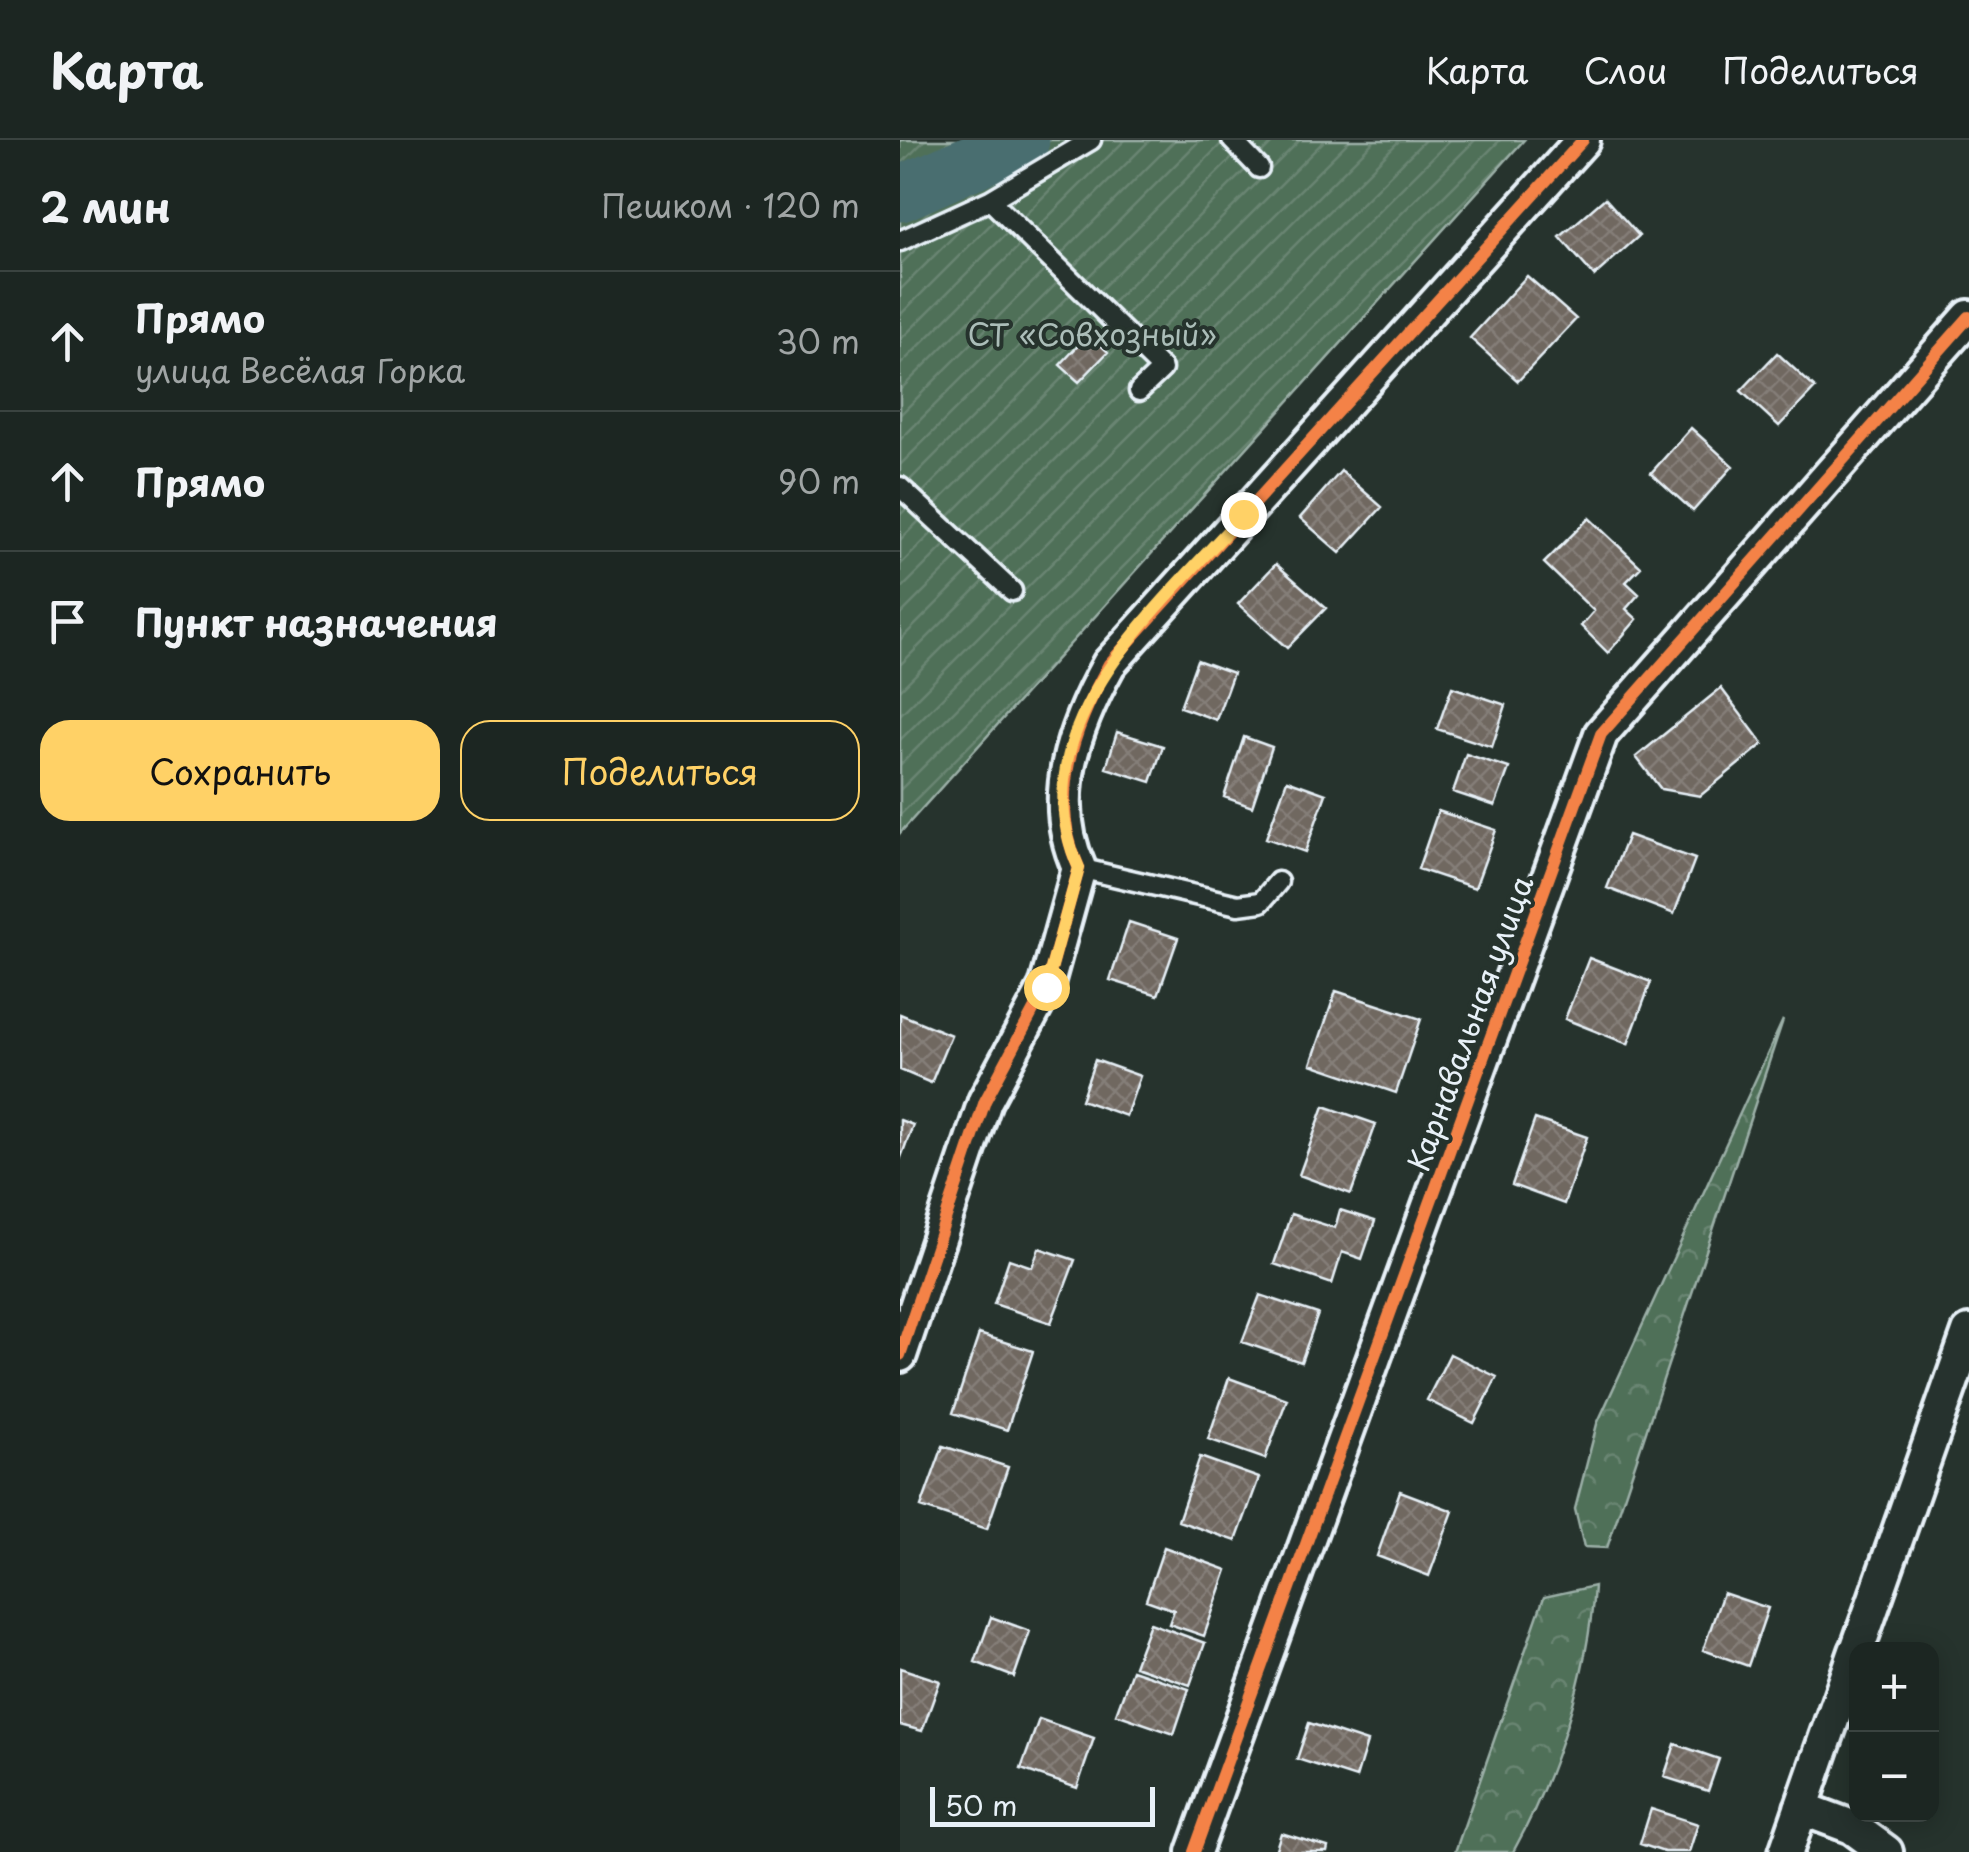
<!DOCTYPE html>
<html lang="ru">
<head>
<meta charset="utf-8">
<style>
	:root { --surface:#1c2622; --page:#252e2a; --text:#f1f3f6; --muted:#a0a5a5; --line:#3a4340; --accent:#ffd166 }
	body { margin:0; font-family:"Playpen Sans",sans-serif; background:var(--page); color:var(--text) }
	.controls { position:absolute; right:30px; bottom:30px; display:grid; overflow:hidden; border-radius:20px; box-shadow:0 5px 25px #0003 }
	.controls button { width:90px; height:90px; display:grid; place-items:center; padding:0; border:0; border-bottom:2px solid var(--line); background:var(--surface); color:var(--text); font:50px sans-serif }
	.scale { position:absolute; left:30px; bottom:25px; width:225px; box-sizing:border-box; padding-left:10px; border:5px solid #e8f1f8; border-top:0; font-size:28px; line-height:35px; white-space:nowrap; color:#e8f1f8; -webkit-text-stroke:8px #26332d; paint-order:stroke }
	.stop { position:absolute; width:30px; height:30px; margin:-22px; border:8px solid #ffd166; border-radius:50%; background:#fff }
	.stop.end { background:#ffd166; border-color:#fff; box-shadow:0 2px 10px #0008 }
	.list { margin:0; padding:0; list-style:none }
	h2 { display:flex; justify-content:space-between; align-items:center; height:130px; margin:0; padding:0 40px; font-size:42px }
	h2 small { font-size:32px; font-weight:400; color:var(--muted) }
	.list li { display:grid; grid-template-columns:65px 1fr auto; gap:30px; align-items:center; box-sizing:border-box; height:140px; padding:0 40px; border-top:2px solid var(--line) }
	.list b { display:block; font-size:38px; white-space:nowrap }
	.list p { margin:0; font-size:32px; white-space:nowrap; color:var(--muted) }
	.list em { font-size:32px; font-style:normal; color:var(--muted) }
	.actions { display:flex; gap:20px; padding:30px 40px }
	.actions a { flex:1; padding:22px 0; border:2px solid var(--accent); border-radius:30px; text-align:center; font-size:35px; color:var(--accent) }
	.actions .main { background:var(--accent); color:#111 }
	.icon { flex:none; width:55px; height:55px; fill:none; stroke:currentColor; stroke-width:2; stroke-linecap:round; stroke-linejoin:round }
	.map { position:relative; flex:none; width:1069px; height:1712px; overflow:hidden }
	header { display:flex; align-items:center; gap:60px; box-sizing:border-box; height:140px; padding:0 50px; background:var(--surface); border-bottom:2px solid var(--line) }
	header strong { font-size:48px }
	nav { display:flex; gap:55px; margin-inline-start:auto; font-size:35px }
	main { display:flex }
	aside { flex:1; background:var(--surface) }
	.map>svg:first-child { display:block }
	.forest { fill:url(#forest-crowns); stroke:#9cb0a8; stroke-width:2.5 }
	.garden { fill:url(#garden-furrows); stroke:#9cb0a8; stroke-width:2.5 }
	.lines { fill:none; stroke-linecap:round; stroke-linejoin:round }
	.river { stroke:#4a6e70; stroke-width:55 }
	.building { fill:url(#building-cross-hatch); stroke:#e8f1f8; stroke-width:2.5 }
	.service-casing { stroke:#e8f1f8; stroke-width:25 }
	.minor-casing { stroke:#e8f1f8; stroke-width:40 }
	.service { stroke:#26332d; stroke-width:18 }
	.minor { stroke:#26332d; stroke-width:32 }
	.cycleway-casing { stroke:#26332d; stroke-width:19 }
	.cycleway { stroke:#f48246; stroke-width:12 }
	.route { stroke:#ffd166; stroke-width:12 }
	.labels { text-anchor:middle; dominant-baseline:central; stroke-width:8; stroke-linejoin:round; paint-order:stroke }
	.park-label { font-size:30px; fill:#abbdb8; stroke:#26332d }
	.street-label { font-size:30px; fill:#e8f1f8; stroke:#26332d }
</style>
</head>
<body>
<header>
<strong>Карта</strong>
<nav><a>Карта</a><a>Слои</a><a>Поделиться</a></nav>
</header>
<main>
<aside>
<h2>2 мин<small>Пешком · 120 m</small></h2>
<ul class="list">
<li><svg class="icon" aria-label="ahead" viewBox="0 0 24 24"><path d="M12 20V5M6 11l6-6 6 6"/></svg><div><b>Прямо</b><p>улица Весёлая Горка</p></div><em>30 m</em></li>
<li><svg class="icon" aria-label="ahead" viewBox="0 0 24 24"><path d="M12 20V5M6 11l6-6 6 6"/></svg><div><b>Прямо</b></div><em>90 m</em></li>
<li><svg class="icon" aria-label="arrive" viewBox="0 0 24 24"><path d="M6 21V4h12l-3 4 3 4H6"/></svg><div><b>Пункт назначения</b></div></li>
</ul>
<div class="actions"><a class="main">Сохранить</a><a>Поделиться</a></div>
</aside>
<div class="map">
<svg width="1069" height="1712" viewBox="0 0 1069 1712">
	<defs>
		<pattern id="forest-crowns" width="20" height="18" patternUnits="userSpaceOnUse" patternTransform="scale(2.5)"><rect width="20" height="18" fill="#507059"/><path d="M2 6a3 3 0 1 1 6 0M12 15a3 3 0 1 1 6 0" fill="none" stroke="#698572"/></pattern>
		<pattern id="garden-furrows" width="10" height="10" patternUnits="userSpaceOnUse" patternTransform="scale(2.5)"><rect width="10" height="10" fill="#507059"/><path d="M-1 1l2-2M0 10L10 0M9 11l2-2" fill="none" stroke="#698572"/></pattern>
		<pattern id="building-cross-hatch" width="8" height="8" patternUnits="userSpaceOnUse" patternTransform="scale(2.5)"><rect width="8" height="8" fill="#706860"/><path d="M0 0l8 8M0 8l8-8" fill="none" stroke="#847e78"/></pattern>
	</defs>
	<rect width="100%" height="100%" fill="#26332d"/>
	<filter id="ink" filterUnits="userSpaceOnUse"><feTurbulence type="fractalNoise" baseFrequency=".01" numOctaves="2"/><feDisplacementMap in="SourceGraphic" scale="20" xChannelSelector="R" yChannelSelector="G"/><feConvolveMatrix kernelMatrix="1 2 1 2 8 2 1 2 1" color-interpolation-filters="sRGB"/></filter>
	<g filter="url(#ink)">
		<!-- forest -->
		<path class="forest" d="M883 880 707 1408 684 1407 675 1369 697 1284Z
			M694 1446C689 1532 655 1636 613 1712H555L644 1457Z"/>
		<!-- garden -->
		<path class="garden" d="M0 0H624L0 693Z"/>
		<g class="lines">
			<!-- river -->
			<path class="river" d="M0 54 122 0"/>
		</g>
		<!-- building -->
		<path class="building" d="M705 58 739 96 694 136 660 97Z
			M627 136 676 179 618 241 570 198Z
			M189 194 208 212 179 242 160 225Z
			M877 213 915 248 879 286 841 251Z
			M791 288 833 326 793 371 751 333Z
			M441 331 482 367 440 413 400 378Z
			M689 378 741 427 726 442 739 454 726 469 737 479 708 513 681 486 694 471 644 423Z
			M376 424 426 468 387 508 338 464Z
			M297 520 333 533 316 580 280 567Z
			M552 547 606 565 592 607 537 589Z
			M821 548 863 604 800 656 761 649 736 617Z
			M217 592 263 606 251 642 206 628Z
			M344 597 372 607 352 667 324 657Z
			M566 614 609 628 595 666 553 652Z
			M387 640 426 654 405 712 366 698Z
			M538 671 596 690 575 748 518 729Z
			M728 695 795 719 774 774 707 748Z
			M229 782 278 798 258 855 210 840Z
			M689 818 751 842 728 904 665 879Z
			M436 851 521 879 496 953 411 924Z
			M0 874 51 895 31 943 0 930Z
			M195 920 240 936 226 976 181 960Z
			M424 966 476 984 451 1054 399 1035Z
			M635 979 687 997 664 1064 612 1045Z
			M0 980 13 985 0 1020Z
			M440 1070 475 1081 462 1119 442 1112 432 1144 374 1124 391 1074 435 1088Z
			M139 1108 175 1120 151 1183 94 1164 109 1119 132 1127Z
			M360 1155 418 1174 401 1222 342 1202Z
			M79 1194 133 1211 107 1290 53 1273Z
			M550 1214 597 1237 574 1283 527 1260Z
			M329 1238 387 1259 365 1319 308 1299Z
			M43 1306 108 1327 87 1389 21 1367Z
			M300 1317 359 1338 336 1401 278 1381Z
			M500 1351 553 1371 529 1436 477 1416Z
			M264 1407 327 1430 304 1496 269 1484 274 1470 246 1460Z
			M823 1453 868 1468 848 1526 803 1510Z
			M91 1477 130 1491 114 1537 75 1522Z
			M250 1483 305 1503 290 1545 234 1526Z
			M0 1528 40 1541 22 1591 0 1585Z
			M232 1530 289 1549 274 1594 216 1574Z
			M139 1579 194 1598 177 1648 121 1629Z
			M409 1583 467 1602 456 1638 397 1619Z
			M775 1604 819 1619 808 1651 764 1637Z
			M751 1669 798 1684 789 1712H764L740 1704Z
			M381 1693 428 1707 427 1712H375Z"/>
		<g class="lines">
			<!-- service casing -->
			<g class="service-casing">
				<path id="service" d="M332 0 359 28
					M90 60 191 0
					M0 101 90 60 262 229 239 251
					M0 347 112 451
					M179 728 338 765 361 762 378 742"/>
			</g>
			<!-- minor casing -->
			<g class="minor-casing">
				<path id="minor" d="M0 1215 85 961 146 847 179 728C147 658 174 587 209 524L683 0
					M957 1510 1069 1192
					M901 1668 952 1687 986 1712
					M294 1712 701 594 1069 177
					M886 1712 956 1511"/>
			</g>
			<!-- service -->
			<use href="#service" class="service"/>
			<!-- minor -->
			<use href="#minor" class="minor"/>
			<!-- cycleway casing -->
			<g class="cycleway-casing">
				<path id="cycleway" d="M0 1215 85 961 146 847 179 728C147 658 174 587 209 524L683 0
					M294 1712 701 594 1069 177"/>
			</g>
			<!-- cycleway -->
			<use href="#cycleway" class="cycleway"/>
		</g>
	</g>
	<g class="lines" filter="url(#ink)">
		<!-- route -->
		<path class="route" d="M146 847 179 728C115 588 260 467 343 374"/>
	</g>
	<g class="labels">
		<!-- park labels -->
		<g class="park-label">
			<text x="192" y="193">СТ «Совхозный»</text>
		</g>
		<!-- street labels -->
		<g class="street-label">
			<text transform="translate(569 883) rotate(-70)">Карнавальная улица</text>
		</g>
	</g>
</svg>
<div class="controls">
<button>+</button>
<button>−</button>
</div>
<div class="scale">50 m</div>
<div class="stop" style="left:146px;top:847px"></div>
<div class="stop end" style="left:343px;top:374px"></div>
</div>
</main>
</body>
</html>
